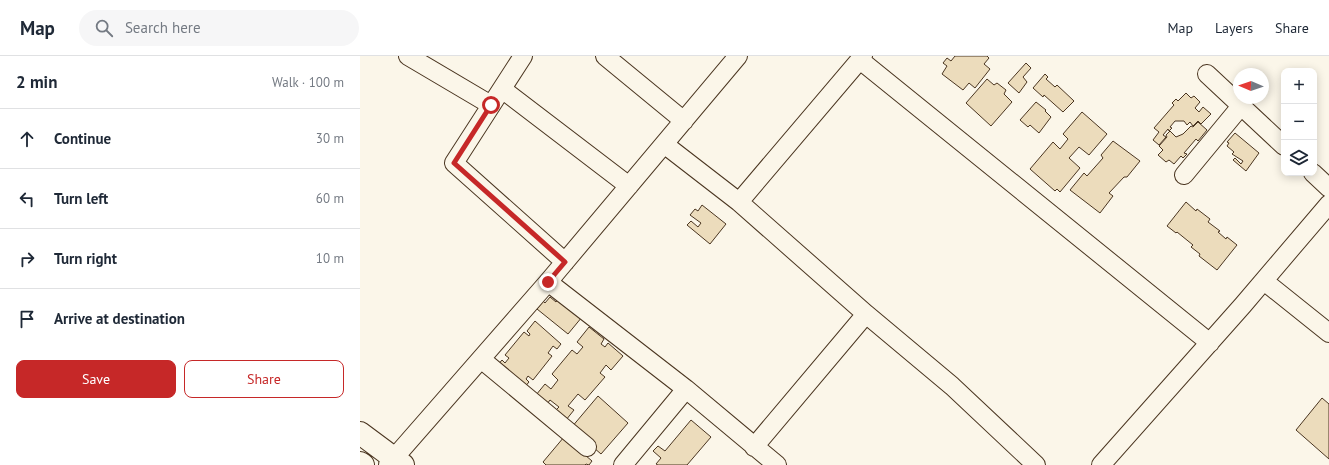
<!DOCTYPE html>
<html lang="en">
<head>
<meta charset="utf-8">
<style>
	:root { --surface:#fff; --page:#f6f6f7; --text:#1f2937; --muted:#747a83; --line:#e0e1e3; --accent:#c62828 }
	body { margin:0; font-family:"PT Sans",sans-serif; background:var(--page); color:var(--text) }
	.controls { position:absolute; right:12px; top:12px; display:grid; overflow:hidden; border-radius:8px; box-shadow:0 2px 10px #0003 }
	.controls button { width:36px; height:36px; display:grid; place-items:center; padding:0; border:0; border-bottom:1px solid var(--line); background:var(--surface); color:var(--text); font:20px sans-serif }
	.compass { position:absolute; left:873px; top:12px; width:36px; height:36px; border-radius:50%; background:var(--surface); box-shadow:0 2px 10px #0003; rotate:272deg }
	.stop { position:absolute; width:12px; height:12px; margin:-9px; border:3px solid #c62828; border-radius:50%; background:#fff }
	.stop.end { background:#c62828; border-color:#fff; box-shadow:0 1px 4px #0008 }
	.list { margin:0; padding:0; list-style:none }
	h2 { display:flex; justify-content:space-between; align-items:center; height:52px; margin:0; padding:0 16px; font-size:17px }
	h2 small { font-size:13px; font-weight:400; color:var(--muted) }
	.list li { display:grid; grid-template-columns:26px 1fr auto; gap:12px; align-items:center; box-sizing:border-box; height:60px; padding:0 16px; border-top:1px solid var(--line) }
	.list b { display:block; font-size:15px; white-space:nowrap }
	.list em { font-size:13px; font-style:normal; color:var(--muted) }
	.actions { display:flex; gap:8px; padding:12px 16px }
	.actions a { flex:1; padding:9px 0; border:1px solid var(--accent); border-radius:8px; text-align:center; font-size:14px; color:var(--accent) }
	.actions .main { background:var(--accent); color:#fff }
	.icon { flex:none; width:22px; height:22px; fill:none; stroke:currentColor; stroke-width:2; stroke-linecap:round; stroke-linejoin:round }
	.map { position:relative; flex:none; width:969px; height:409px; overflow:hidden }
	header { display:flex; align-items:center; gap:24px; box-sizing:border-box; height:56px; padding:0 20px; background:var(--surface); border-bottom:1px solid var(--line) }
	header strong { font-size:19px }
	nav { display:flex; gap:22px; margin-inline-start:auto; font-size:14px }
	.search { width:280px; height:36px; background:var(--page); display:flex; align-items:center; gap:10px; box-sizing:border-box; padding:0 14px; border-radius:22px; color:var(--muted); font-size:15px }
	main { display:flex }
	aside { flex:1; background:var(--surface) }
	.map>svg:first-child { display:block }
	.building { fill:#ecdcbc; stroke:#4a3520 }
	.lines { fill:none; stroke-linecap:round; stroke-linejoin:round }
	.minor-casing { stroke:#4a3520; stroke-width:20 }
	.major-casing { stroke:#4a3520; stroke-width:24 }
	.minor { stroke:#fbf6e9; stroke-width:18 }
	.major { stroke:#fbf6e9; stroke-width:22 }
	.route { stroke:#c62828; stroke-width:5 }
</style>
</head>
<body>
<header>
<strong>Map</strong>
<div class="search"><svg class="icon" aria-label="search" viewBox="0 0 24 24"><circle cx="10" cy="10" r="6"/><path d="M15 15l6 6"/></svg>Search here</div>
<nav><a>Map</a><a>Layers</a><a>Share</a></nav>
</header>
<main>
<aside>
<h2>2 min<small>Walk · 100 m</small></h2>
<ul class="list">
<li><svg class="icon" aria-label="ahead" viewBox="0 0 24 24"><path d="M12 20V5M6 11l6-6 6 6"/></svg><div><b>Continue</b></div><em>30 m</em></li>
<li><svg class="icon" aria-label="left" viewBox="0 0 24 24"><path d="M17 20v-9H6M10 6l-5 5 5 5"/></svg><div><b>Turn left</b></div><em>60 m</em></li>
<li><svg class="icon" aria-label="right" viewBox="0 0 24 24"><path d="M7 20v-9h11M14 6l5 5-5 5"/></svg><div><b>Turn right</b></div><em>10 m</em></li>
<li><svg class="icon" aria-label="arrive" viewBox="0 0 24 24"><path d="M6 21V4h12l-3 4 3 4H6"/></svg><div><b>Arrive at destination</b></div></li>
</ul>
<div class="actions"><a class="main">Save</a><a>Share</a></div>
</aside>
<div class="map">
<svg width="969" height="409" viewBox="0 0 969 409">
	<rect width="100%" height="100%" fill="#fbf6e9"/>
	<!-- building -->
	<path class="building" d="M595 0H627L629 2 624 8 630 13 615 32 609 27 603 34 582 18 587 10 583 7 587 2 591 5Z
		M666 7 671 12 663 21 667 26 659 37 648 27Z
		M685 18 688 21 686 23 695 31 697 29 714 45 703 56 684 39 683 41 673 32Z
		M627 23 634 29 637 27 646 34 644 38 652 46 631 70 606 47Z
		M826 37 831 42 834 40 840 46 835 52 839 56 843 51 851 58 841 68 838 65 833 70 830 66 827 69 824 65H815L810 71 812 72 809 75 808 73 803 79 806 81 799 89 793 84 799 76 794 72 814 49 812 47 816 43 818 45Z
		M676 46 686 54 685 55 691 61 679 77 670 69 668 71 660 64Z
		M722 56 747 78 729 99 719 91 709 102 720 112 700 136 697 133 695 135 670 113 693 86 700 93 708 83 703 78Z
		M838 66 847 74 838 85 836 83 824 97 827 98 823 102 821 100 814 108 809 104 806 106 798 99 803 94 799 90 807 81 806 79 810 75 816 81 823 78 831 70 833 71Z
		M875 77 899 97 886 115 873 104 875 102 881 108 883 105 872 98 874 96 867 90 869 87 867 86Z
		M753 85 780 105 767 121H764L749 137 753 140 740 157 710 134 724 117 727 120 743 102 741 99Z
		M826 146 836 155 837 153 850 163 848 166 860 175 858 176 866 183 867 181 877 189 857 214 839 200 840 198 831 191 833 189 817 176 816 177 807 170Z
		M342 149 366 168 350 188 327 169 331 165 338 171 341 167 330 159 335 153 338 155Z
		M190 241 196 246 198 243 222 261 208 278 177 253 183 245 185 247Z
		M175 265 201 288 197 293 193 290 188 297 192 300 173 324 168 320 166 323 169 326 163 333 136 311 142 304 145 307 149 302 145 299 164 276 169 280 170 278 167 275Z
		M229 271 244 283 241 288 245 291 248 287 263 300 251 314 246 309 240 317 245 321 225 344 218 338 208 350 214 354 206 364 195 355 199 351 190 344 187 348 176 339 185 328 191 333 198 324 192 318 212 294 217 298 223 291 217 286Z
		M238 340 268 367 241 398 211 372Z
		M962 342 969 348V403L936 374Z
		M331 364 351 381 327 409H298L296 408 301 402 293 395 298 390 305 395Z
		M204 381 232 405 229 409 226 408 225 409H186L183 406Z"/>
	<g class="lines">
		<!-- minor casing -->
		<g class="minor-casing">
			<path id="minor" d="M48 0 131 49
				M163 0 94 107 205 206
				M245 0 324 65
				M500 4 850 287
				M847 18 924 90
				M142 33 269 130
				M304 88 379 146 506 258 592 330 676 409
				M953 117 969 132
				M824 119 881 50
				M379 146 503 0
				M904 225 969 277
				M188 226 326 333 417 409
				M121 303 227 391
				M394 391 506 258
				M28 409 188 226 378 0
				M263 409 326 333
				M741 409 883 249 969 148"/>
		</g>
		<!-- major casing -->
		<g class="major-casing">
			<path id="major" d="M0 377 43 409
				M0 407 3 409"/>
		</g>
		<!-- minor -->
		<use href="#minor" class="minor"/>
		<!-- major -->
		<use href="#major" class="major"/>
	</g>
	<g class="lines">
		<!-- route -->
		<path class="route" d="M131 49 94 107 205 206 188 226"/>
	</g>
</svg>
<div class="controls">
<button>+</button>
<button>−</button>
<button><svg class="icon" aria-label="layers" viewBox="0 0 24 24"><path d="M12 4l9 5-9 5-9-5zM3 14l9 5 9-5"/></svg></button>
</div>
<svg class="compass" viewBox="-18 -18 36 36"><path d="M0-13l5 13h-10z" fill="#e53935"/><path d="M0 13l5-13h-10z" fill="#747a83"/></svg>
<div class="stop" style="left:131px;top:49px"></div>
<div class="stop end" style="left:188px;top:226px"></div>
</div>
</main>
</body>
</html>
